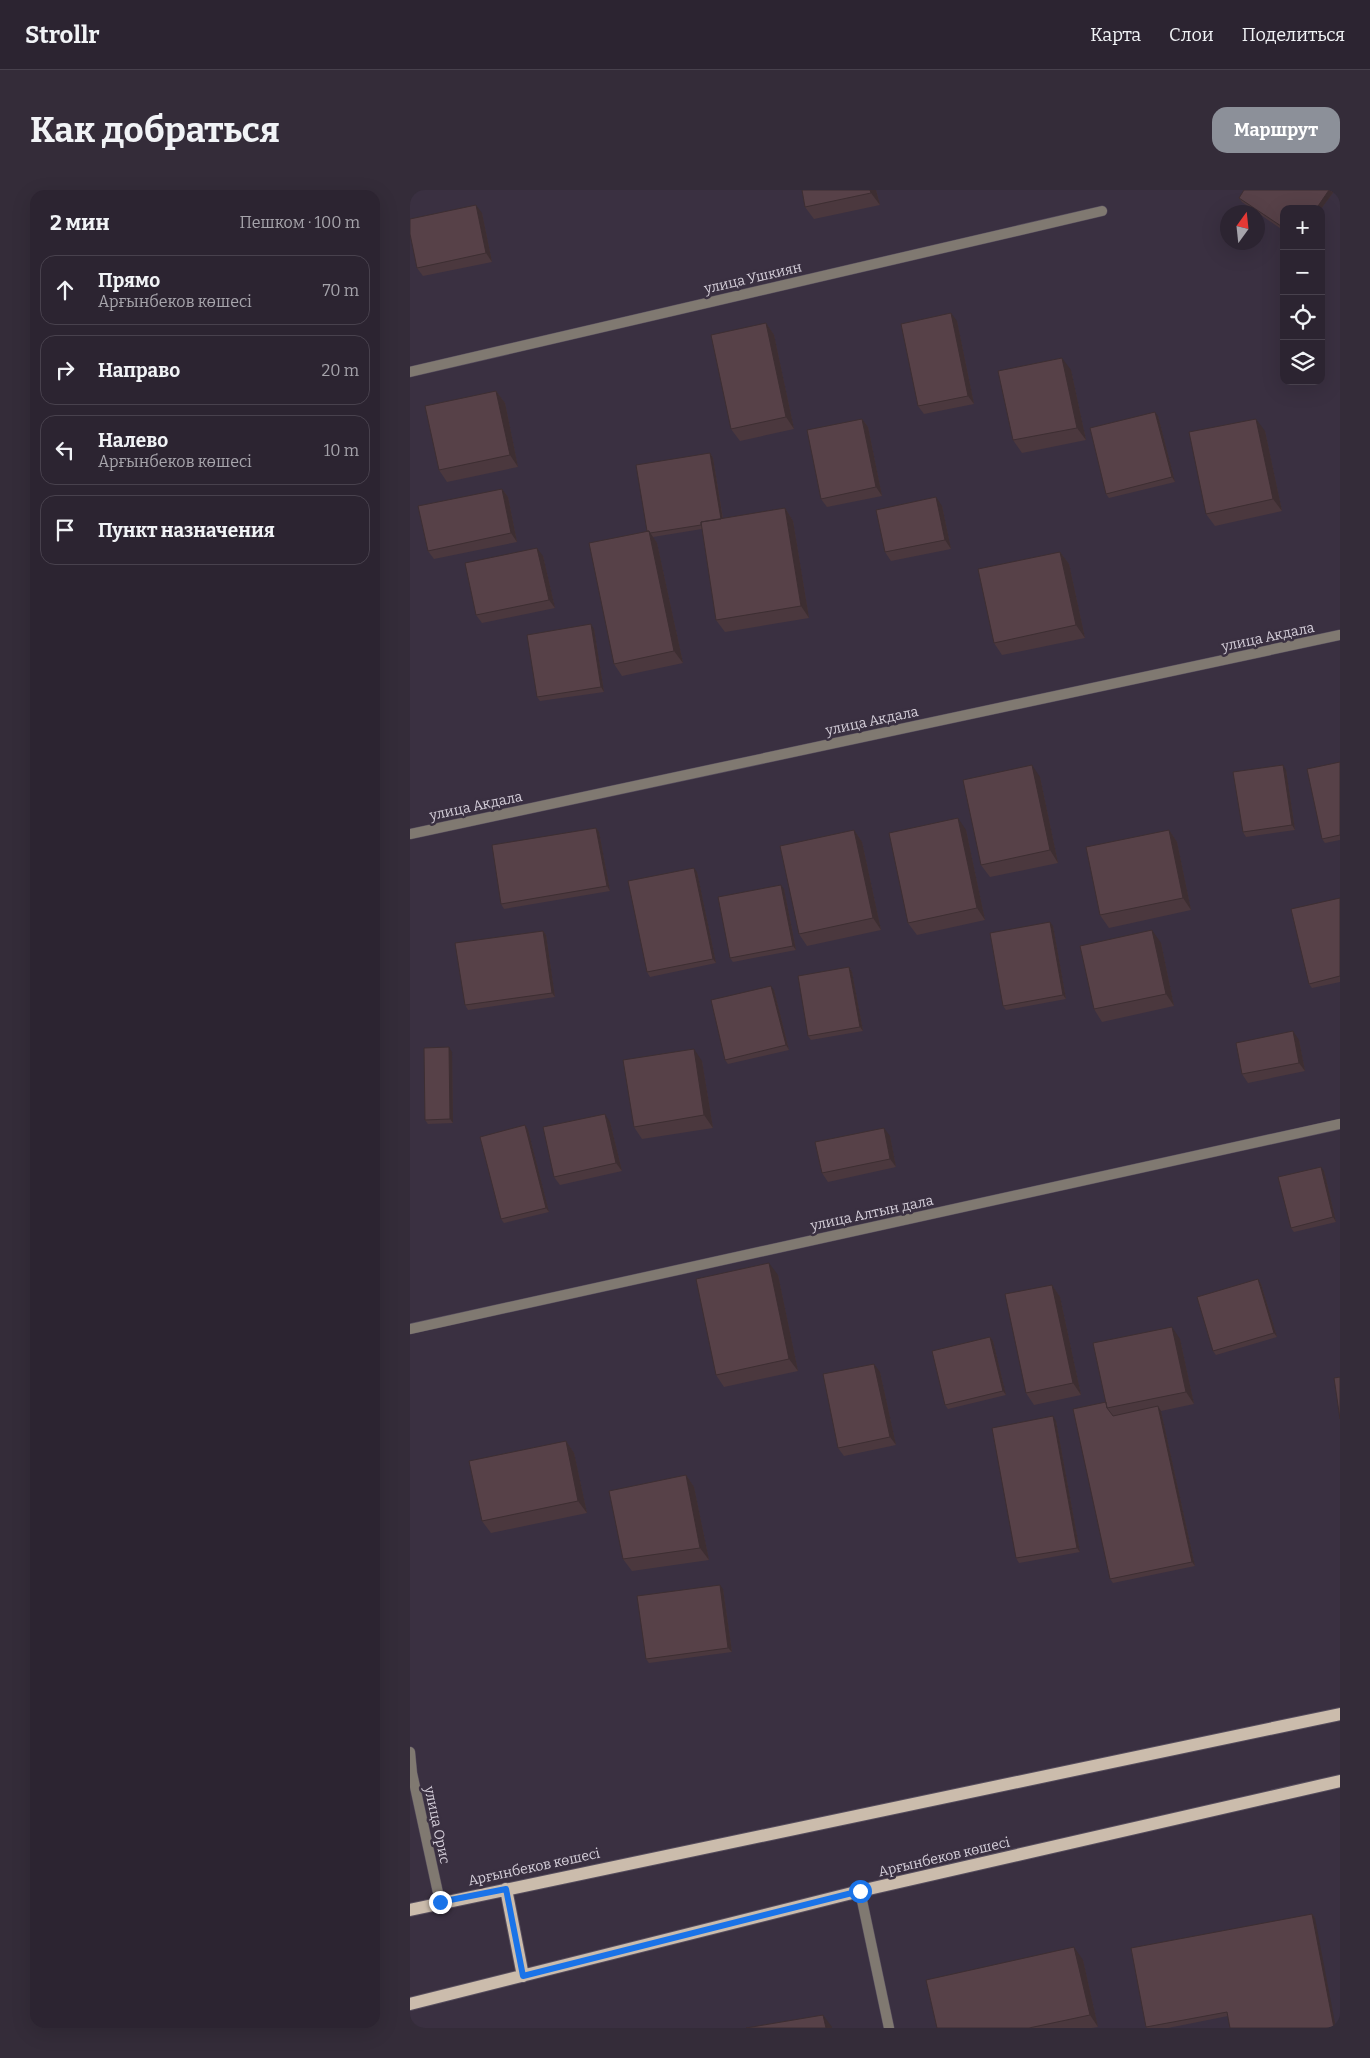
<!DOCTYPE html>
<html lang="ru">
<head>
<meta charset="utf-8">
<style>
	:root { --surface:#2c2431; --page:#342c39; --text:#f1f3f6; --muted:#a6a4ab; --line:#48414d; --accent:#8c9099 }
	body { margin:0; font-family:Bitter,serif; background:var(--page); color:var(--text) }
	.controls { position:absolute; right:15px; top:15px; display:grid; overflow:hidden; border-radius:10px; box-shadow:0 5px 20px #0002 }
	.controls button { width:45px; height:45px; display:grid; place-items:center; padding:0; border:0; border-bottom:1px solid var(--line); background:var(--surface); color:var(--text); font:25px sans-serif }
	.compass { position:absolute; left:810px; top:15px; width:45px; height:45px; border-radius:50%; background:var(--surface); box-shadow:0 5px 20px #0002; rotate:15deg }
	.stop { position:absolute; width:15px; height:15px; margin:-11px; border:4px solid #1a73e8; border-radius:50%; background:#fff }
	.stop.end { background:#1a73e8; border-color:#fff; box-shadow:0 1px 5px #0008 }
	.list { margin:0; padding:0; list-style:none }
	h2 { display:flex; justify-content:space-between; align-items:center; height:65px; margin:0; padding:0 20px; font-size:21px }
	h2 small { font-size:16px; font-weight:400; color:var(--muted) }
	.list li { display:grid; grid-template-columns:32px 1fr auto; gap:15px; align-items:center; box-sizing:border-box; height:70px; margin:0 10px 10px; padding:0 10px; border:1px solid var(--line); border-radius:15px }
	.list b { display:block; font-size:19px; white-space:nowrap }
	.list p { margin:0; font-size:16px; white-space:nowrap; color:var(--muted) }
	.list em { font-size:16px; font-style:normal; color:var(--muted) }
	.icon { flex:none; width:28px; height:28px; fill:none; stroke:currentColor; stroke-width:2; stroke-linecap:round; stroke-linejoin:round }
	.map { position:relative; flex:none; width:930px; height:1838px; overflow:hidden; border-radius:15px }
	header { display:flex; align-items:center; gap:30px; box-sizing:border-box; height:70px; padding:0 25px; background:var(--surface); border-bottom:1px solid var(--line) }
	header strong { font-size:24px }
	nav { display:flex; gap:28px; margin-inline-start:auto; font-size:18px }
	.intro { display:flex; align-items:center; justify-content:space-between; box-sizing:border-box; height:120px; padding:0 30px }
	h1 { margin:0; font-size:35px }
	.button { padding:12px 22px; border-radius:15px; background:var(--accent); color:#fff; font-size:18px; font-weight:700 }
	main { display:flex; gap:30px; padding:0 30px }
	aside { flex:1; background:var(--surface); border-radius:15px; box-shadow:0 5px 20px #0002 }
	.map>svg:first-child { display:block }
	.lines { fill:none; stroke-linecap:round; stroke-linejoin:round }
	.street-casing { stroke:#564d5d; stroke-width:11 }
	.primary-casing { stroke:#564d5d; stroke-width:14 }
	.street { stroke:#807971; stroke-width:10 }
	.primary { stroke:#cbbcac; stroke-width:12 }
	.wall { fill:#4b383e }
	.shaded-wall { fill:#3d2e32 }
	.building { fill:#574148; stroke:#3d2e32 }
	.route { stroke:#1a73e8; stroke-width:6 }
	.labels { text-anchor:middle; dominant-baseline:central; stroke-width:5; stroke-linejoin:round; paint-order:stroke }
	.street-label { font-size:14px; fill:#d5cfda; stroke:#3a3041 }
</style>
</head>
<body>
<header>
<strong>Strollr</strong>
<nav><a>Карта</a><a>Слои</a><a>Поделиться</a></nav>
</header>
<div class="intro"><h1>Как добраться</h1><a class="button">Маршрут</a></div>
<main>
<aside>
<h2>2 мин<small>Пешком · 100 m</small></h2>
<ul class="list">
<li><svg class="icon" aria-label="ahead" viewBox="0 0 24 24"><path d="M12 20V5M6 11l6-6 6 6"/></svg><div><b>Прямо</b><p>Арғынбеков көшесі</p></div><em>70 m</em></li>
<li><svg class="icon" aria-label="right" viewBox="0 0 24 24"><path d="M7 20v-9h11M14 6l5 5-5 5"/></svg><div><b>Направо</b></div><em>20 m</em></li>
<li><svg class="icon" aria-label="left" viewBox="0 0 24 24"><path d="M17 20v-9H6M10 6l-5 5 5 5"/></svg><div><b>Налево</b><p>Арғынбеков көшесі</p></div><em>10 m</em></li>
<li><svg class="icon" aria-label="arrive" viewBox="0 0 24 24"><path d="M6 21V4h12l-3 4 3 4H6"/></svg><div><b>Пункт назначения</b></div></li>
</ul>
</aside>
<div class="map">
<svg width="930" height="1838" viewBox="0 0 930 1838">
	<rect width="100%" height="100%" fill="#3a3041"/>
	<g class="lines">
		<!-- street casing -->
		<g class="street-casing">
			<path id="street" d="M0 182 692 21
				M0 644 930 445
				M0 1139 930 934
				M0 1562 2 1583 30 1712
				M450 1701 479 1838"/>
		</g>
		<!-- primary casing -->
		<g class="primary-casing">
			<path id="primary" d="M96 1699 113 1786
				M0 1720 930 1524
				M0 1814 450 1701 930 1591"/>
		</g>
		<!-- street -->
		<use href="#street" class="street"/>
		<!-- primary -->
		<use href="#primary" class="primary"/>
	</g>
	<!-- wall -->
	<path class="wall" d="M392 0H466L470 15 404 29 395 17Z
		M834 0H925L911 19H874V41L832 12 829 8Z
		M72 23 82 72 13 86 7 78Z
		M547 131 564 214 514 224 508 216Z
		M356 133 364 145 384 239 330 251 321 239Z
		M661 180 676 250 612 263 603 250Z
		M86 201 95 213 108 277 37 292 29 280Z
		M748 226 765 292 699 308 696 304Z
		M452 229 458 237 472 306 417 317 411 309Z
		M855 241 872 321 805 336 796 324Z
		M300 263 303 268 313 328 375 318 383 331 399 428 315 442 306 430 292 339 243 347 247 353 273 473 212 486 204 474 237 341Z
		M92 299 98 307 107 352 24 369 18 361Z
		M532 316 541 359 481 371 475 362Z
		M650 362 659 374 675 448 592 465 584 453Z
		M133 366 145 418 72 433 66 425Z
		M184 439 194 502 130 511 127 507Z
		M930 572V650L915 653 912 649Z
		M876 580 885 640 836 647 833 642Z
		M630 587 648 673 580 687 571 675Z
		M186 638 189 642 200 701 94 719 91 714Z
		M444 640 452 652 471 740 397 756 389 744Z
		M556 640 575 730 507 745 498 733Z
		M759 640 767 652 781 720 699 738 690 725Z
		M287 682 306 773 240 787 237 782Z
		M374 699 386 760 323 772 320 768Z
		M930 708V792L902 798 899 794Z
		M643 736 656 809 596 820 593 816Z
		M133 741 136 745 145 807 58 820 55 815Z
		M751 753 764 816 692 832 684 819Z
		M439 777 442 782 453 841 401 850 398 846Z
		M364 800 379 860 318 874 315 870Z
		M889 850 895 881 838 893 832 884Z
		M42 862 43 933 18 934 15 930Z
		M292 871 303 938 232 949 224 937Z
		M200 932 212 981 150 995 144 987Z
		M115 935 118 940 139 1022 94 1033 91 1029Z
		M480 946 486 977 418 992 412 983Z
		M914 981 926 1032 884 1042 881 1038Z
		M368 1085 388 1181 314 1197 306 1185Z
		M848 1089 851 1094 867 1147 806 1165 803 1161Z
		M642 1095 650 1107 671 1205 624 1215 616 1203Z
		M580 1147 583 1151 596 1205 538 1219 535 1215Z
		M770 1149 784 1214 751 1221 785 1376 703 1393 700 1389 696 1212Z
		M470 1182 486 1255 434 1266 428 1258Z
		M646 1231 670 1362 609 1373 606 1368Z
		M156 1251 164 1263 177 1323 81 1343 72 1331Z
		M276 1285 284 1297 299 1370 222 1381 213 1369Z
		M313 1399 322 1462 239 1473 236 1469Z
		M902 1724 905 1728 818 1826 758 1838H737L736 1837Z
		M673 1770 688 1837 682 1838H527Z"/>
	<!-- shaded-wall -->
	<path class="shaded-wall" d="M460 0H466L470 15 461 3Z
		M919 0H925L911 19H906Z
		M66 15 72 23 82 72 76 63Z
		M541 123 547 131 564 214 558 206Z
		M356 133 364 145 384 239 376 227Z
		M652 168 661 180 676 250 667 238Z
		M86 201 95 213 108 277 100 265Z
		M745 222 748 226 765 292 762 287Z
		M452 229 458 237 472 306 466 297Z
		M846 229 855 241 872 321 863 309Z
		M300 263 303 268 314 336 311 331Z
		M92 299 98 307 107 352 101 343Z
		M526 307 532 316 541 359 535 350Z
		M375 318 383 331 399 428 391 416Z
		M239 341 247 353 273 473 264 461Z
		M127 358 133 366 145 418 139 410Z
		M650 362 659 374 675 448 666 435Z
		M181 434 184 439 194 502 191 497Z
		M622 575 630 587 648 673 640 660Z
		M873 575 876 580 885 640 882 635Z
		M548 628 556 640 575 730 567 718Z
		M186 638 189 642 200 701 197 696Z
		M444 640 452 652 471 740 463 728Z
		M759 640 767 652 781 720 773 708Z
		M284 678 287 682 306 773 303 769Z
		M371 695 374 699 386 760 383 756Z
		M640 732 643 736 656 809 653 805Z
		M742 740 751 753 764 816 756 804Z
		M133 741 136 745 145 807 142 803Z
		M439 777 442 782 453 841 450 837Z
		M361 796 364 800 379 860 376 855Z
		M883 841 889 850 895 881 889 873Z
		M39 857 42 862 43 933 40 929Z
		M284 859 292 871 303 938 294 925Z
		M195 924 200 932 212 981 206 973Z
		M115 935 118 940 139 1022 136 1018Z
		M474 938 480 946 486 977 480 969Z
		M911 977 914 981 926 1032 923 1027Z
		M359 1073 368 1085 388 1181 379 1169Z
		M848 1089 851 1094 867 1147 864 1143Z
		M642 1095 650 1107 671 1205 663 1193Z
		M762 1137 770 1149 784 1214 776 1202Z
		M580 1147 583 1151 596 1205 593 1201Z
		M464 1174 470 1182 486 1255 480 1247Z
		M748 1216 751 1221 785 1376 782 1372Z
		M643 1226 646 1231 670 1362 667 1358Z
		M156 1251 164 1263 177 1323 168 1311Z
		M276 1285 284 1297 299 1370 290 1358Z
		M310 1395 313 1399 322 1462 318 1458Z
		M902 1724 905 1728 926 1838H924Z
		M664 1757 673 1770 688 1837 680 1825Z
		M413 1825 422 1837V1838H416Z"/>
	<!-- building -->
	<path class="building" d="M392 0H460L461 3 395 17Z
		M834 0H919L906 19H874V38L829 8Z
		M66 15 76 63 7 78 0 44V29Z
		M541 123 558 206 508 216 491 134Z
		M356 133 376 227 321 239 301 145Z
		M652 168 667 238 603 250 588 181Z
		M86 201 100 265 29 280 15 216Z
		M745 222 762 287 696 304 680 238Z
		M452 229 466 297 411 309 397 240Z
		M846 229 863 309 796 324 779 242Z
		M300 263 311 329 291 332V335L240 343 239 341H237L226 275Z
		M92 299 101 343 18 361 8 316Z
		M526 307 535 350 475 362 466 320Z
		M375 318 391 416 306 430 291 332Z
		M239 341 264 461 204 474 179 353Z
		M127 358 139 410 66 425 55 373Z
		M650 362 666 435 584 453 568 379Z
		M181 434 191 497 127 507 117 445Z
		M930 572V645L912 649 897 579Z
		M622 575 640 660 571 675 553 590Z
		M873 575 882 635 833 642 823 582Z
		M548 628 567 718 498 733 479 643Z
		M186 638 197 696 91 714 82 655Z
		M444 640 463 728 389 744 370 656Z
		M759 640 773 708 690 725 676 657Z
		M284 678 303 769 237 782 218 691Z
		M371 695 383 756 320 768 308 707Z
		M930 708V786L899 794 881 719Z
		M640 732 653 805 593 816 580 743Z
		M742 740 756 804 684 819 670 756Z
		M133 741 142 803 55 815 45 753Z
		M439 777 450 837 398 846 388 786Z
		M361 796 376 855 315 870 301 810Z
		M883 841 889 873 832 884 826 853Z
		M39 857 40 929 15 930 14 858Z
		M284 859 294 925 224 937 213 870Z
		M195 924 206 973 144 987 133 937Z
		M115 935 136 1018 91 1029 70 947Z
		M474 938 480 969 412 983 405 952Z
		M911 977 923 1027 881 1038 868 987Z
		M359 1073 379 1169 306 1185 286 1089Z
		M848 1089 864 1143 803 1161 787 1107Z
		M642 1095 663 1193 616 1203 595 1104Z
		M762 1137 776 1202 697 1218 683 1153Z
		M580 1147 593 1201 535 1215 522 1161Z
		M464 1174 480 1247 428 1258 413 1184Z
		M930 1187V1229L924 1188Z
		M696 1212 697 1218 703 1226 748 1216 782 1372 700 1389 663 1219Z
		M643 1226 667 1358 606 1368 582 1238Z
		M156 1251 168 1311 72 1331 59 1271Z
		M276 1285 290 1358 213 1369 199 1301Z
		M310 1395 318 1458 236 1469 227 1406Z
		M902 1724 924 1838H820L817 1822 736 1837 721 1758Z
		M664 1757 680 1825 619 1838H527L516 1790Z
		M413 1825 416 1838H336Z"/>
	<g class="lines">
		<!-- route -->
		<path class="route" d="M30 1712 96 1699 113 1786 450 1701"/>
	</g>
	<g class="labels">
		<!-- street labels -->
		<g class="street-label">
			<text transform="translate(343 88) rotate(-13)">улица Ушкиян</text>
			<text transform="translate(858 447) rotate(-12)">улица Акдала</text>
			<text transform="translate(462 531) rotate(-12)">улица Акдала</text>
			<text transform="translate(66 616) rotate(-12)">улица Акдала</text>
			<text transform="translate(462 1023) rotate(-12)">улица Алтын дала</text>
			<text transform="translate(27 1635) rotate(78)">улица Орис</text>
			<text transform="translate(534 1667) rotate(-13)">Арғынбеков көшесі</text>
			<text transform="translate(124 1677) rotate(-12)">Арғынбеков көшесі</text>
		</g>
	</g>
</svg>
<div class="controls">
<button>+</button>
<button>−</button>
<button><svg class="icon" aria-label="locate" viewBox="0 0 24 24"><circle cx="12" cy="12" r="6"/><path d="M12 2v4M12 18v4M2 12h4M18 12h4"/></svg></button>
<button><svg class="icon" aria-label="layers" viewBox="0 0 24 24"><path d="M12 4l9 5-9 5-9-5zM3 14l9 5 9-5"/></svg></button>
</div>
<svg class="compass" viewBox="-18 -18 36 36"><path d="M0-13l5 13h-10z" fill="#e53935"/><path d="M0 13l5-13h-10z" fill="#a6a4ab"/></svg>
<div class="stop" style="left:450px;top:1701px"></div>
<div class="stop end" style="left:30px;top:1712px"></div>
</div>
</main>
</body>
</html>
